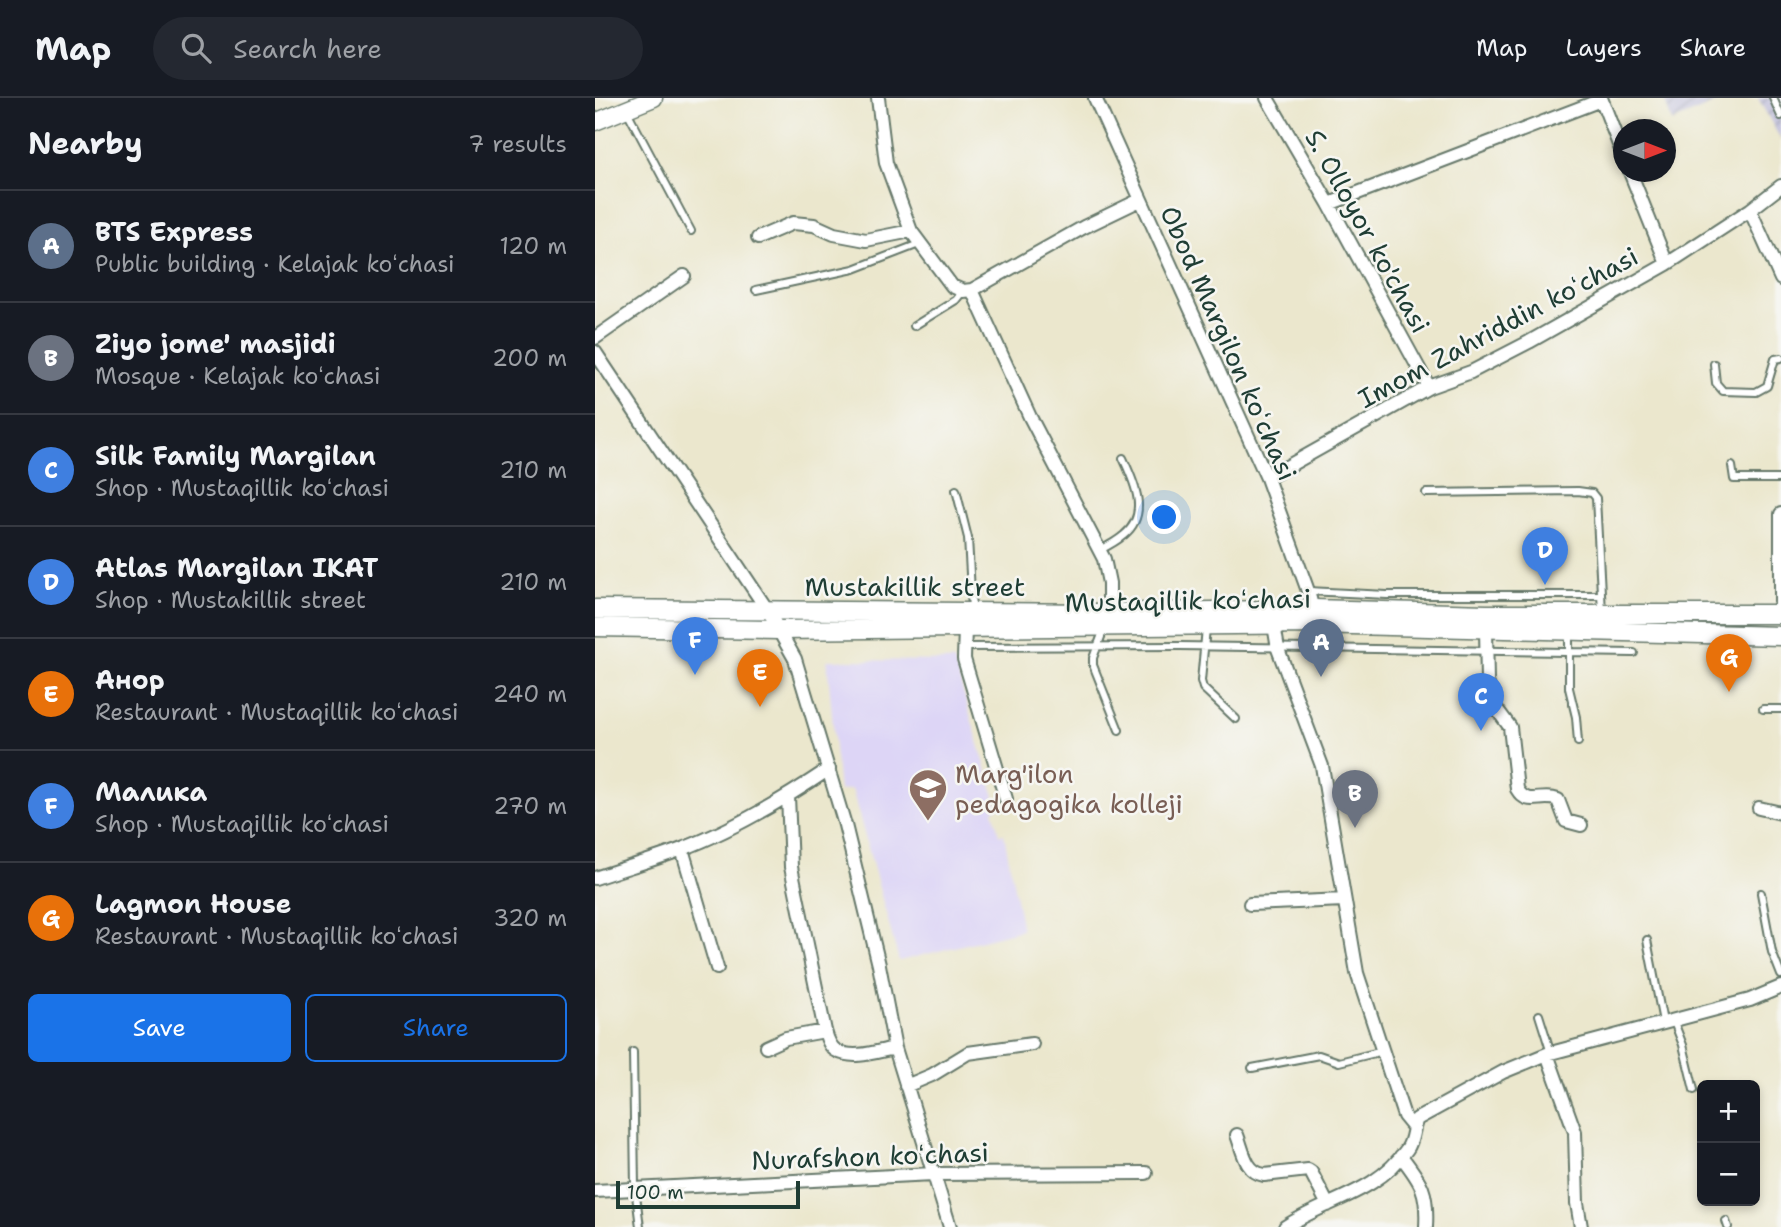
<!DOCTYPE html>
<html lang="en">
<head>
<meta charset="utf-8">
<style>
	:root { --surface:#171b24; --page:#242831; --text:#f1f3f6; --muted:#9ea1a6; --line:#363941; --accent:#1a73e8 }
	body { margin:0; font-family:"Shantell Sans",sans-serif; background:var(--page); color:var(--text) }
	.controls { position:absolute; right:21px; bottom:21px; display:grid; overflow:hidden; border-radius:10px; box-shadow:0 4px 10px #0003 }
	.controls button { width:63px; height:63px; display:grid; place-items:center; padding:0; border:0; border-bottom:2px solid var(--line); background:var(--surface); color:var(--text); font:35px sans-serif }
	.compass { position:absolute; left:1018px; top:21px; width:63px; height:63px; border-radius:50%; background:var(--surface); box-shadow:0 4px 10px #0003; rotate:90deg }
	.scale { position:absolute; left:21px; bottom:18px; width:184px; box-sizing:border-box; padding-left:7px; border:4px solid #1f3d34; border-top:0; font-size:19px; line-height:24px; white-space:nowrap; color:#1f3d34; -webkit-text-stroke:5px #f6f6f2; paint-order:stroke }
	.you { position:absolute; left:570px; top:420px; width:24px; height:24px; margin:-18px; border:5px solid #fff; border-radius:50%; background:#1a73e8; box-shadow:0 0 0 10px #1a73e833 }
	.badge { display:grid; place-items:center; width:46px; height:46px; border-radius:50%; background:var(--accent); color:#fff; font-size:23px; font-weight:700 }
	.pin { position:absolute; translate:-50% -58px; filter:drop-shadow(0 2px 4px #0008) }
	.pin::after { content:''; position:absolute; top:37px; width:24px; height:21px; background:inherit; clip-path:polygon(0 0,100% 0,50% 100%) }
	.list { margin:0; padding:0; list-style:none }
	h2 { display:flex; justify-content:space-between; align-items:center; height:91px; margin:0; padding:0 28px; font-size:30px }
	h2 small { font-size:23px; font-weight:400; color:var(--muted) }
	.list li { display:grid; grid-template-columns:46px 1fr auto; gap:21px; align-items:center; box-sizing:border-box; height:112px; padding:0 28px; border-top:2px solid var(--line) }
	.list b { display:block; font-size:26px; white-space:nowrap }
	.list p { margin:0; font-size:23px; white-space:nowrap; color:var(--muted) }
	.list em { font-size:23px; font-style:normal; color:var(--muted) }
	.actions { display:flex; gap:14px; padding:21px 28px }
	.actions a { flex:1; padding:16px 0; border:2px solid var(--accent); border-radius:10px; text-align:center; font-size:24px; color:var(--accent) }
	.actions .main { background:var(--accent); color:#fff }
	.icon { flex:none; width:38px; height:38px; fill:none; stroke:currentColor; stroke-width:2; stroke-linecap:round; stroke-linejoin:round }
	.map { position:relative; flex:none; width:1186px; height:1129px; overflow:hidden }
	header { display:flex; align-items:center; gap:42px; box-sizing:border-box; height:98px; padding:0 35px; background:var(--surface); border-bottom:2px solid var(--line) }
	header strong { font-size:33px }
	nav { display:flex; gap:38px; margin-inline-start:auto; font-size:24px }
	.search { width:490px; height:63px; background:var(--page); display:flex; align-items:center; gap:18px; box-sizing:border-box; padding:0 24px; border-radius:38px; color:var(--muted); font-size:26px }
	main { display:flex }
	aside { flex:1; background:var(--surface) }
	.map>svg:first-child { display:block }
	.built { fill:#ddd5f6 }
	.industrial { fill:url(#industrial-furrows) }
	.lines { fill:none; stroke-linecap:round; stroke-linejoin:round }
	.lane-casing { stroke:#66786a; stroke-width:10 }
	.street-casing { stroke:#66786a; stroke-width:16 }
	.secondary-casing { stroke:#66786a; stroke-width:19 }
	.primary-casing { stroke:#66786a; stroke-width:21 }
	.lane { stroke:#fff; stroke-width:6 }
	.street { stroke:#fff; stroke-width:12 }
	.secondary { stroke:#fff; stroke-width:16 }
	.primary { stroke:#fff; stroke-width:18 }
	.labels { text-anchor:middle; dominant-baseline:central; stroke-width:5; stroke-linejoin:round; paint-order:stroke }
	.street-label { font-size:26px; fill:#1f3d34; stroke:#f6f6f2 }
	.education-label { font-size:26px; fill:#785e54; stroke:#f6f6f2; text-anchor:start }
</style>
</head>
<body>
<header>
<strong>Map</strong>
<div class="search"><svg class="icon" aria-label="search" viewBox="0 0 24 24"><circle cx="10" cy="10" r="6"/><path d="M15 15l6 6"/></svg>Search here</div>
<nav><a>Map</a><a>Layers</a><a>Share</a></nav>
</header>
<main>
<aside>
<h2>Nearby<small>7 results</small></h2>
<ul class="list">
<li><span class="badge" style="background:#5c6f8a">A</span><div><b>BTS Express</b><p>Public building · Kelajak koʻchasi</p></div><em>120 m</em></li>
<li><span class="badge" style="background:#6b7280">B</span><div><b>Ziyo jome' masjidi</b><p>Mosque · Kelajak koʻchasi</p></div><em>200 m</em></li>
<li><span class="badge" style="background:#3f7fe0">C</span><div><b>Silk Family Margilan</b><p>Shop · Mustaqillik koʻchasi</p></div><em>210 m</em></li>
<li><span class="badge" style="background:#3f7fe0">D</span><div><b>Atlas Margilan IKAT</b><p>Shop · Mustakillik street</p></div><em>210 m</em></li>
<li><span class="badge" style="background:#e8710a">E</span><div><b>Анор</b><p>Restaurant · Mustaqillik koʻchasi</p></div><em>240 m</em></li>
<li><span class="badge" style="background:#3f7fe0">F</span><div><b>Малика</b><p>Shop · Mustaqillik koʻchasi</p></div><em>270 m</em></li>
<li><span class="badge" style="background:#e8710a">G</span><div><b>Lagmon House</b><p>Restaurant · Mustaqillik koʻchasi</p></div><em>320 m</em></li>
</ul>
<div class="actions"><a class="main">Save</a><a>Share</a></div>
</aside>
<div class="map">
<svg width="1186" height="1129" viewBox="0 0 1186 1129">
	<defs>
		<pattern id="industrial-furrows" width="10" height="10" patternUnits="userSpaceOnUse" patternTransform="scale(1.75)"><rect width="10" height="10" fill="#c2c1dc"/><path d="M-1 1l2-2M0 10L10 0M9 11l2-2" fill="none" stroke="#9d9eb3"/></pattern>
	</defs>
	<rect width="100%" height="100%" fill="#f6f6f2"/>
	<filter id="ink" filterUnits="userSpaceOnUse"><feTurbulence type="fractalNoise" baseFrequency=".0143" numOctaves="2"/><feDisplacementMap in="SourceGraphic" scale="14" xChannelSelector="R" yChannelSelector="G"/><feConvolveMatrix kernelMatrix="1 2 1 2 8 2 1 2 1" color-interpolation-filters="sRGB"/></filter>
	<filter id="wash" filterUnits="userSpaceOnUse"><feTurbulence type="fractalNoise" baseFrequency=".00686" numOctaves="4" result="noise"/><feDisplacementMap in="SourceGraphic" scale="28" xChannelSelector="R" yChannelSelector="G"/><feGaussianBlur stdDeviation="1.57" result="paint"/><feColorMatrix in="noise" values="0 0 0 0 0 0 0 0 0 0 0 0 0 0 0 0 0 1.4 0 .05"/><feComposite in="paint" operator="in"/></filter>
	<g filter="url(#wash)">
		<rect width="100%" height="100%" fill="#ebe7cd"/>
		<!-- built -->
		<path class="built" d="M232 562 359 563 403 710 398 712 404 737 409 736 427 832 304 863 257 691 244 693Z"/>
		<!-- industrial -->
		<path class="industrial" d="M1069 0H1131L1077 24Z
			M1163 0H1186V42Z"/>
	</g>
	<g filter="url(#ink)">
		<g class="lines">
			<!-- lane casing -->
			<g class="lane-casing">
				<path id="lane" d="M1178 0 1186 18
					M32 13 96 133
					M161 192 259 171 324 146
					M319 228 361 202 368 193
					M1119 266 1121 285 1128 293 1161 294 1172 288 1180 261 1186 260
					M1137 368 1139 381H1186
					M361 392 373 440 377 512
					M831 395 983 393 997 395 1001 400 1007 514
					M505 452C513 448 522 443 529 437 555 416 539 384 528 360
					M713 493 792 497H1006
					M611 530 606 583 608 590 641 621
					M509 531 498 560V567L524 632
					M974 535V590L981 619 983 644
					M369 549 585 548 1039 555
					M1168 611H1186
					M1166 795 1177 854 1186 877
					M1052 842 1068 924
					M944 917 956 955
					M1079 924 1088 947 1099 992
					M38 954 40 1089 45 1129
					M657 970 724 957 744 964 788 953
					M1131 1123 1133 1129"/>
			</g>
			<!-- street casing -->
			<g class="street-casing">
				<path id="street" d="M283 0 291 65 316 133 357 188 368 193 377 192 435 319 509 461 514 485V515
					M500 0 672 380 713 493 719 516
					M672 0 734 106 834 289
					M1006 0 1028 57
					M1035 74 1072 166
					M734 106 1006 2
					M1155 112 1186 181
					M163 140 198 125 219 127 239 136 271 142 316 133
					M377 192 489 129 545 102
					M0 240 89 178
					M0 254 173 513 200 561 250 727 284 867 300 950 355 1129
					M672 380 834 289 876 274 934 244 1072 166 1155 112 1186 88
					M1186 516V416
					M679 527 683 551 727 668 762 875 809 1018 818 1029
					M370 530 369 561 411 701
					M891 531 892 583 898 606 915 629 922 691C933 710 946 695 963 702L971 723 986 727
					M193 698 196 769 230 933C232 940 235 950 242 953 259 962 283 953 300 950
					M1164 710 1186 715
					M87 751 122 870
					M0 780C29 770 59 762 87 751 140 731 188 702 234 671
					M655 806 749 802
					M171 949 191 940 230 933
					M952 956 980 1034 982 1105 986 1129
					M311 988 337 977 373 955 437 946
					M642 1037C648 1052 650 1074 669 1077L713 1072 716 1074 733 1107
					M806 1058C827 1085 833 1094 831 1129
					M0 1093 338 1076 551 1075
					M690 1129C732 1101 781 1096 812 1051 819 1041 817 1031 822 1021L908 974 952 956 1155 902 1186 889"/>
			</g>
			<!-- secondary casing -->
			<g class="secondary-casing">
				<path id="secondary" d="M0 24 59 0"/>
			</g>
			<!-- primary casing -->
			<g class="primary-casing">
				<path id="primary" d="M0 511 507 515 719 511 891 516H1186
					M0 529 183 532 719 526 1186 538"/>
			</g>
			<!-- lane -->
			<use href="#lane" class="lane"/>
			<!-- street -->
			<use href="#street" class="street"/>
			<!-- secondary -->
			<use href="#secondary" class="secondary"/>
			<!-- primary -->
			<use href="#primary" class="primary"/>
		</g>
	</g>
	<!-- icons -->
	<defs>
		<g id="university-pin" transform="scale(2.0125)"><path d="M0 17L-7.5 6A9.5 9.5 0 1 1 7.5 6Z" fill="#8d6e63" stroke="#f6f6f2"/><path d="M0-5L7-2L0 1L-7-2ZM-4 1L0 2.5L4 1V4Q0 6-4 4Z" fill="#fff"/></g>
	</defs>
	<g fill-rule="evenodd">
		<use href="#university-pin" x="333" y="690"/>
	</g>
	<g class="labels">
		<!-- street labels -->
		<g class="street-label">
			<text transform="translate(773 133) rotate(61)">S. Olloyor ko'chasi</text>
			<text transform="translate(903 229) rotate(-28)">Imom Zahriddin koʻchasi</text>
			<text transform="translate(634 245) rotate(66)">Obod Margilon koʻchasi</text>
			<text x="320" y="488">Mustakillik street</text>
			<text transform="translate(593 502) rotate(-1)">Mustaqillik koʻchasi</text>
			<text transform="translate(275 1058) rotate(-2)">Nurafshon koʻchasi</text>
		</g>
		<!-- education labels -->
		<g class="education-label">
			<text x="360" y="675">Marg'ilon<tspan x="360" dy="30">pedagogika kolleji</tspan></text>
		</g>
	</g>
</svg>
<div class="controls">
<button>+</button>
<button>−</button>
</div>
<svg class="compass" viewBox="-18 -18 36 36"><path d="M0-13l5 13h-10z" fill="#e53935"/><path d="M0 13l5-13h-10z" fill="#9ea1a6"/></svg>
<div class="scale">100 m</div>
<div class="you"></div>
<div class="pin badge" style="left:726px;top:579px;background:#5c6f8a">A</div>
<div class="pin badge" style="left:760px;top:730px;background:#6b7280">B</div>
<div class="pin badge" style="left:886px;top:633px;background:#3f7fe0">C</div>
<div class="pin badge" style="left:950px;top:487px;background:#3f7fe0">D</div>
<div class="pin badge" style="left:165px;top:609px;background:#e8710a">E</div>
<div class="pin badge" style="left:100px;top:577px;background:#3f7fe0">F</div>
<div class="pin badge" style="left:1134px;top:594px;background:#e8710a">G</div>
</div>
</main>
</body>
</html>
